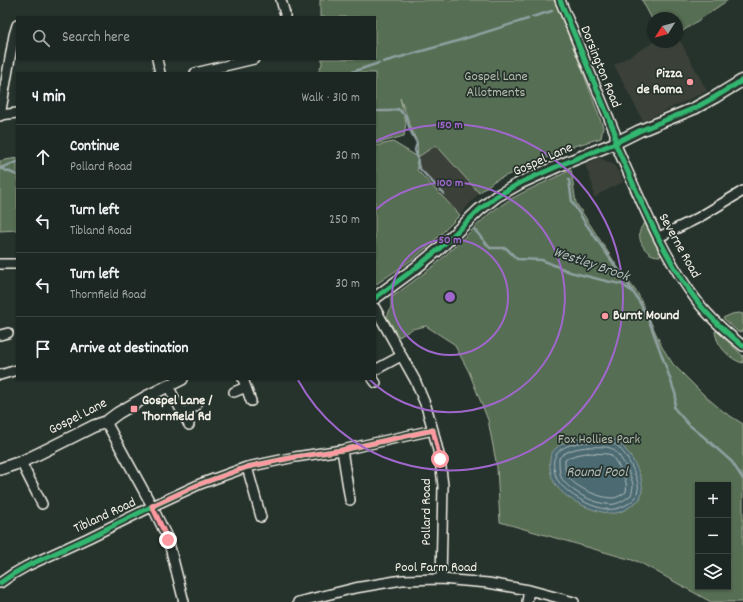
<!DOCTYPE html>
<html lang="en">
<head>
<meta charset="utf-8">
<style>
	:root { --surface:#1c2622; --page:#252e2a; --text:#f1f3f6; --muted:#a0a5a5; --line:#3a4340 }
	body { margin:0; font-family:Dekko,sans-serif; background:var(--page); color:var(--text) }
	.controls { position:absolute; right:12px; bottom:12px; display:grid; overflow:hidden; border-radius:0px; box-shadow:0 1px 3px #0004 }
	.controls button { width:36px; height:36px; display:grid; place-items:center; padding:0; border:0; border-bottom:1px solid var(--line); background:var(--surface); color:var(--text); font:20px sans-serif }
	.compass { position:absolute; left:647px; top:12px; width:36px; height:36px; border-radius:50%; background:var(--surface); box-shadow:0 1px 3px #0004; rotate:233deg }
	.stop { position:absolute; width:12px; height:12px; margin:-9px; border:3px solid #ff9aa2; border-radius:50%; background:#fff }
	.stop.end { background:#ff9aa2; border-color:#fff; box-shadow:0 1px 4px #0008 }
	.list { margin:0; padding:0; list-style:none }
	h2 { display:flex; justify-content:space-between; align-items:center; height:52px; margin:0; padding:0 16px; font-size:17px }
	h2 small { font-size:13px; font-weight:400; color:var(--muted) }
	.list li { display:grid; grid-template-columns:26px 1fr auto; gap:12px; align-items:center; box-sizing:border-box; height:64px; padding:0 16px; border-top:1px solid var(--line) }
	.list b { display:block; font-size:15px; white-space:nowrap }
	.list p { margin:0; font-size:13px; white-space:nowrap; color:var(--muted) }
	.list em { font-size:13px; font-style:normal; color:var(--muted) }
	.icon { flex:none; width:22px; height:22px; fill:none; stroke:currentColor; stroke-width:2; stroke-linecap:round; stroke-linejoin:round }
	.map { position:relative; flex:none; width:743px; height:602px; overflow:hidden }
	.search { position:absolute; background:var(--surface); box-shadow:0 1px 3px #0004; left:16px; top:16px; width:360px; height:44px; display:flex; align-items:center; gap:10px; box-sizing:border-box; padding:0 14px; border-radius:0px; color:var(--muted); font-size:15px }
	.panel { position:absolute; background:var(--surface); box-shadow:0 1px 3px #0004; left:16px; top:72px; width:360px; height:308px; border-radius:0px }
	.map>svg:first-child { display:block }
	.built { fill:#3a4138 }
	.green { fill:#576e53; stroke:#a6b09e; fill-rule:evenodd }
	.water { fill:#4b6a72; stroke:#8fa0a1 }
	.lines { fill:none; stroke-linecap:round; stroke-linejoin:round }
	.shore { stroke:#b0bbb9; stroke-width:1 }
	.stream { stroke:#8fa0a1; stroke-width:2.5 }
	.minor-casing { stroke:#f4f1e8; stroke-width:12 }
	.tertiary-casing { stroke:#f4f1e8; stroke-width:14 }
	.minor { stroke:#26332d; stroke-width:9 }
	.tertiary { stroke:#26332d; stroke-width:11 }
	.cycleway-casing { stroke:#26332d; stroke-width:8 }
	.cycleway { stroke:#33b770; stroke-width:5 }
	.route { stroke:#ff9aa2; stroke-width:5 }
	.ring { fill:none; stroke:#9f67cb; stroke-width:2 }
	.poi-dot { fill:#ff9aa2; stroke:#26332d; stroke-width:1.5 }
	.labels { text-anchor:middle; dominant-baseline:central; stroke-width:3.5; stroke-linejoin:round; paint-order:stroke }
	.street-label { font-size:14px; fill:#f4f1e8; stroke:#26332d }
	.poi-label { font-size:14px; font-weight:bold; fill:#f4f1e8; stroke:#26332d; text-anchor:start }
	.park-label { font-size:14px; fill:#b5bdac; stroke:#26332d }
	.water-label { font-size:15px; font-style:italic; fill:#b0bbb9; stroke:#26332d }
	.centre { fill:#9f67cb; stroke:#26332d; stroke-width:2 }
	.ring-label { font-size:12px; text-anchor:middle; font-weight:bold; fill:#9f67cb; stroke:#26332d; stroke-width:3.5; stroke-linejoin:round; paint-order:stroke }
</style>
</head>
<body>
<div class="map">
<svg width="743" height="602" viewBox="0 0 743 602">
	<rect width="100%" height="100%" fill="#26332d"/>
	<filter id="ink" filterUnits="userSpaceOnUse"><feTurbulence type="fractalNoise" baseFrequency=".025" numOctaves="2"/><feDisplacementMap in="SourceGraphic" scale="8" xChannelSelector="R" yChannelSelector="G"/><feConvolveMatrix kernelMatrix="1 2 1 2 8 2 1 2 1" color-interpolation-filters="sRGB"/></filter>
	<g filter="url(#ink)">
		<!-- built -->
		<path class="built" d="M677 35 707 91 643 121 614 65 654 42H677Z
			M436 145 458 170 479 193 460 215 427 180 419 166 418 157Z
			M600 158 614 165 621 176 623 182 601 193 594 198 593 186 585 164Z"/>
		<!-- green -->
		<path class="green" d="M320 0H554L582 69 603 127 601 138 574 146 494 181 479 193 436 145 418 157 419 166 417 170 460 215 430 245 413 259 375 285V146L393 142 418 157 417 143 400 98 406 123 404 136 375 144V73H318L322 64V59H375V17H320Z
			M642 0H728L677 35V18H653V21Z
			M17 158V230L0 231V161Z
			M571 170 576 203 617 266 638 294 662 347 673 364 705 396 724 412 743 424V602H711L639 562 500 522 497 467 488 420 469 372 454 344 426 326 412 329 399 337 387 317 391 307V298L435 265 490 213 509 200 524 192ZM698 485H728V587H698Z
			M647 222 663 254 660 256C655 256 651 255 648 252 639 245 635 228 647 222Z
			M739 313 743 314V331L738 332 723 318 732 314Z
			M715 331H717L743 356V363C730 360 716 345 715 331Z"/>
		<!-- water -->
		<path class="water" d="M588 438C595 438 610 437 615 440 626 445 641 472 642 484 643 489 641 495 640 499 632 505 626 511 616 513 607 514 597 511 589 508 576 503 559 494 553 480 551 477 551 472 550 468 549 460 550 454 556 448 564 441 577 439 588 438Z"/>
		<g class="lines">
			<!-- shore -->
			<path class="shore" d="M588 442C595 442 608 441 614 444 624 448 636 473 638 484 639 488 637 493 636 497 631 503 624 507 615 509 598 512 566 495 557 479 555 476 555 472 554 468 553 461 554 456 559 451 567 444 578 443 588 442Z
				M588 447C594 447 605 446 610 448 619 450 632 477 633 485 633 488 632 492 631 495 626 499 622 502 615 504 599 507 568 491 561 477 559 472 559 464 559 458 566 450 578 448 588 447Z
				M588 453 608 454 611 455C618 464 629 480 626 492 621 495 617 498 612 498 599 498 571 486 566 473 565 469 565 464 565 460 572 455 580 454 588 453Z"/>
			<!-- stream -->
			<path class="stream" d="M532 17 552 11
				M383 62 454 42 528 19
				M349 73 379 63
				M375 111H390L398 109 406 116 410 130 417 143 415 150 418 159 417 163 419 168 444 194
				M0 168 17 175
				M0 168 17 162
				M569 180 572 202 586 224 632 290
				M474 229 490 248H506L517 259 542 260 570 272 606 281 621 284 633 292 640 303 651 326 665 364 676 396 674 408 688 424 704 437 732 462 743 479"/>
			<!-- minor casing -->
			<g class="minor-casing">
				<path id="minor" d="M281 0 285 14V17
					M560 0 615 133V143C639 196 662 255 697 301 710 318 727 333 743 346
					M157 59 160 73
					M195 73 254 59
					M0 115 17 113
					M0 116 14 35 17 25
					M659 237 698 218 743 191
					M0 264H17
					M375 308 415 380 426 406 433 430 440 459 443 486 441 579
					M0 335 8 333
					M375 370 401 356
					M0 375 17 370
					M243 379 251 401
					M373 379 376 383
					M168 386 189 425
					M234 392 246 387
					M183 413 196 406
					M106 422 152 506 168 539 184 602
					M342 450 350 500
					M21 462 42 504
					M247 467 261 517
					M0 583 13 574 27 566 88 538 157 504 200 484 247 467 295 457 342 450 433 430
					M298 602 355 588 402 580 441 579 488 583 529 590 574 602
					M527 602 529 590"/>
			</g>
			<!-- tertiary casing -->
			<g class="tertiary-casing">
				<path id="tertiary" d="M375 298 417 267 439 249 479 210 497 196 522 182 558 166 615 143 639 131 695 108 715 97 743 80
					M0 469 21 462 40 453 94 426 106 422 118 413 146 397 182 379"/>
			</g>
			<!-- minor -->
			<use href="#minor" class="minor"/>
			<!-- tertiary -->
			<use href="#tertiary" class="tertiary"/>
			<!-- cycleway casing -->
			<g class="cycleway-casing">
				<path id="cycleway" d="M560 0 615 133V143C639 196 662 255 697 301 710 318 727 333 743 346
					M375 298 417 267 439 249 479 210 497 196 522 182 558 166 615 143 639 131 695 108 715 97 743 80
					M0 583 13 574 27 566 88 538 157 504 200 484 247 467 295 457 342 450 433 430"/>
			</g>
			<!-- cycleway -->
			<use href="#cycleway" class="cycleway"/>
		</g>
	</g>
	<g class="lines" filter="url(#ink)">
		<!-- route -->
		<path class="route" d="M168 540 152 506 200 484 247 467 295 457 342 450 433 430 440 459"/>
	</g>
	<!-- distance rings -->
	<g class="ring">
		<circle cx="450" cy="297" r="58"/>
		<path d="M375 210A115 115 0 1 1 369 379"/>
		<path d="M376 141A173 173 0 1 1 298 380"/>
	</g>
	<!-- markers -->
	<g class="poi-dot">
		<circle cx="690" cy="82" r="4"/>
		<circle cx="605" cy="316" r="4"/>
		<rect x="130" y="405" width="8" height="8" rx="2"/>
	</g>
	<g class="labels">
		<!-- street labels -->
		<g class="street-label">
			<text transform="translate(600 67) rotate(68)">Dorsington Road</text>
			<text transform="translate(543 160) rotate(-24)">Gospel Lane</text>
			<text transform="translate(679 246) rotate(61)">Severne Road</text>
			<text transform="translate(78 417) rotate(-27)">Gospel Lane</text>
			<text transform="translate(427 512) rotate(-90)">Pollard Road</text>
			<text transform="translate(105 516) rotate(-25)">Tibland Road</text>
			<text x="436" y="568">Pool Farm Road</text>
		</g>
		<!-- poi labels -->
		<g class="poi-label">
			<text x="682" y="74" text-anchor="end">Pizza<tspan x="682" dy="16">de Roma</tspan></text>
			<text x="613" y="316">Burnt Mound</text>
			<text x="142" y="401">Gospel Lane /<tspan x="142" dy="16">Thornfield Rd</tspan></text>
		</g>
		<!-- park labels -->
		<g class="park-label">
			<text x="496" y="77">Gospel Lane<tspan x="496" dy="16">Allotments</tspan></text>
			<text x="599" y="440">Fox Hollies Park</text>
		</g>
		<!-- water labels -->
		<g class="water-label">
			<text transform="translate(591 265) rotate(19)">Westley Brook</text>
			<text x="597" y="473">Round Pool</text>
		</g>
	</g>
	<circle cx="450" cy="297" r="6" class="centre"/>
	<g class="ring-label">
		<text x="450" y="128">150 m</text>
		<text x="450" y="186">100 m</text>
		<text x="450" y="243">50 m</text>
	</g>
</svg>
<div class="controls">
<button>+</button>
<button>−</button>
<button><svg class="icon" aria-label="layers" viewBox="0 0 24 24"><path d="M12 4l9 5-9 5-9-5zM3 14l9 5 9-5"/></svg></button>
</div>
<svg class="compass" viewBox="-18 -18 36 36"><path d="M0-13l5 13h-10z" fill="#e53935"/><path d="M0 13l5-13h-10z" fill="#a0a5a5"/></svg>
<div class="stop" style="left:440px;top:459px"></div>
<div class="stop end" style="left:168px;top:540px"></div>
<div class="search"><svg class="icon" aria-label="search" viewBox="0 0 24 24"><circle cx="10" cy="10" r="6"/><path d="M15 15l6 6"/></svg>Search here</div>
<section class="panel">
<h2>4 min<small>Walk · 310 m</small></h2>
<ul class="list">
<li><svg class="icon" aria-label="ahead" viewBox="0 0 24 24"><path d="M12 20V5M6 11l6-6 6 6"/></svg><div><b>Continue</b><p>Pollard Road</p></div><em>30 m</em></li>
<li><svg class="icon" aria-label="left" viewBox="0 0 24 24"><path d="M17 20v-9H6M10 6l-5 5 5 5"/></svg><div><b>Turn left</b><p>Tibland Road</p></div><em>250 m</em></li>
<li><svg class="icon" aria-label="left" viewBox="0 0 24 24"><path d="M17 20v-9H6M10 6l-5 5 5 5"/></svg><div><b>Turn left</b><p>Thornfield Road</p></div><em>30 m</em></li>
<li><svg class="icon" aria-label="arrive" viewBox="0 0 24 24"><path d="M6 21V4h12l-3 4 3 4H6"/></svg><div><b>Arrive at destination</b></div></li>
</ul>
</section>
</div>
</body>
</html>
